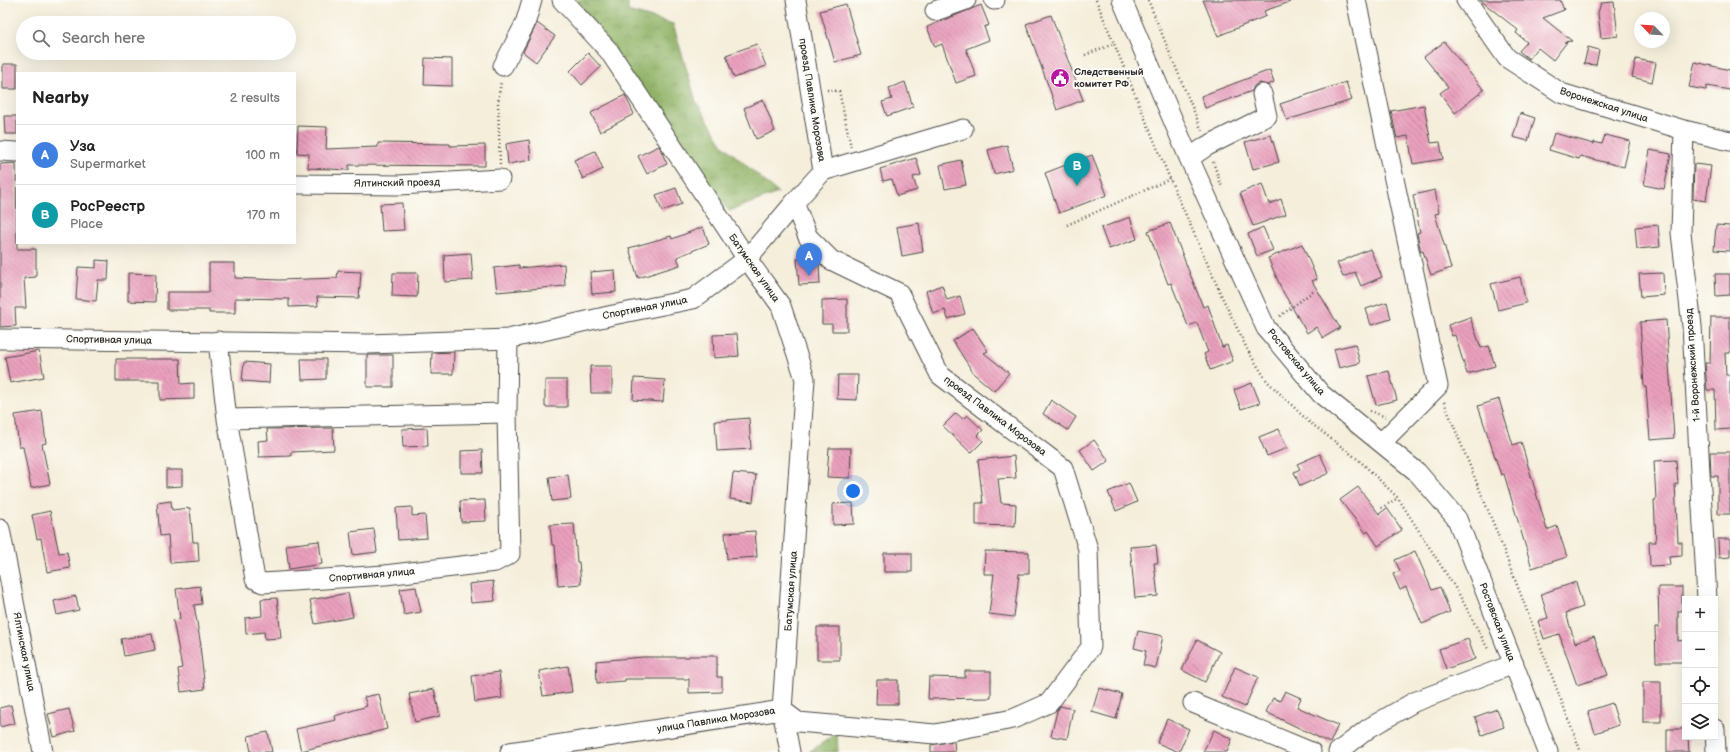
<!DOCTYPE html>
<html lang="en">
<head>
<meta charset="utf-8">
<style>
	:root { --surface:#fff; --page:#f2f2f2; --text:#222; --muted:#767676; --line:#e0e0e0; --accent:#b5179e }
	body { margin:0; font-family:"Balsamiq Sans",sans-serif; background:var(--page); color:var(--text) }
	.controls { position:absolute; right:12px; bottom:12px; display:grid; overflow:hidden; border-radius:0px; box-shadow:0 4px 16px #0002 }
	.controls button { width:36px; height:36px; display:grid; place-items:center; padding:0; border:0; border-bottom:1px solid var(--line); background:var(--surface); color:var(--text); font:20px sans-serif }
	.compass { position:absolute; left:1634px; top:12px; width:36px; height:36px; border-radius:50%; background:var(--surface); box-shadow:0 4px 16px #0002; rotate:295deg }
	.you { position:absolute; left:853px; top:491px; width:14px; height:14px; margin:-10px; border:3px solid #fff; border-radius:50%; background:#1a73e8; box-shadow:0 0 0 6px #1a73e833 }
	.badge { display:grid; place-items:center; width:26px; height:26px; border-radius:50%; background:var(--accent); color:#fff; font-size:13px; font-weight:700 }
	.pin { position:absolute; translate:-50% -33px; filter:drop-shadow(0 1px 2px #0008) }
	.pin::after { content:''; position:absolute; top:21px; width:14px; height:12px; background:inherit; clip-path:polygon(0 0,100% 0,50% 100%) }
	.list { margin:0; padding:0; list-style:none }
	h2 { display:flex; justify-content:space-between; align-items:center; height:52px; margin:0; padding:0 16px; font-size:17px }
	h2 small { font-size:13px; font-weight:400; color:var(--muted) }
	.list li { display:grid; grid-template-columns:26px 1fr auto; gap:12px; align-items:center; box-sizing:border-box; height:60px; padding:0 16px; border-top:1px solid var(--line) }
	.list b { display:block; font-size:15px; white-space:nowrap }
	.list p { margin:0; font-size:13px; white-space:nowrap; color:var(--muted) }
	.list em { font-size:13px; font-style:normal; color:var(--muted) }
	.icon { flex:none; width:22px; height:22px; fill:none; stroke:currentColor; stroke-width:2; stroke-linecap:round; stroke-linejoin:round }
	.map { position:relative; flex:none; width:1730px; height:752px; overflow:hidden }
	.search { position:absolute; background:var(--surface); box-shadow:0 4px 16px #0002; left:16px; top:16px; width:280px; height:44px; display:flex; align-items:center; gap:10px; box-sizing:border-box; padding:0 14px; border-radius:22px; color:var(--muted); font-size:15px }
	.panel { position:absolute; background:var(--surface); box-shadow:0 4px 16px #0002; left:16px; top:72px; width:280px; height:172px; border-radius:0px }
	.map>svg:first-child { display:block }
	.forest { fill:url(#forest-crowns); stroke:#5e6e48 }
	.building { fill:url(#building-back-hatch) }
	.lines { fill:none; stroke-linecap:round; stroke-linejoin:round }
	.minor-casing { stroke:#494845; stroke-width:21 }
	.path { stroke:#494845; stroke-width:2.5; stroke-dasharray:1 3; stroke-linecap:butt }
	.minor { stroke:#fff; stroke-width:19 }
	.labels { text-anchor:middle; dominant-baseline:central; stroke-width:4; stroke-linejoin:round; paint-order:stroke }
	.poi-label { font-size:10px; font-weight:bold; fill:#2b2b2b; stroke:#fdfcf7; text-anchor:start }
	.street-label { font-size:10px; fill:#2b2b2b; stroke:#fdfcf7 }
</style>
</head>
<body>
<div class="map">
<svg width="1730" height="752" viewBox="0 0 1730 752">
	<defs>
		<pattern id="forest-crowns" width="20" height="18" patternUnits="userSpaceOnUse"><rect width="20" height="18" fill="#90b266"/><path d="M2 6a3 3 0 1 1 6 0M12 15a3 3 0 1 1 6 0" fill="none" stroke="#769154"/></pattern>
		<pattern id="building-back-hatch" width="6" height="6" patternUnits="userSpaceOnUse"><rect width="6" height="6" fill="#eaa0bd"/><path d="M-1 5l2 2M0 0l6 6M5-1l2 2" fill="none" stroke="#be839a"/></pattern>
	</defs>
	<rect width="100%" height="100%" fill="#fdfcf7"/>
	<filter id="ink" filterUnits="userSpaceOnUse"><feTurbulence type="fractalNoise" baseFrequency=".025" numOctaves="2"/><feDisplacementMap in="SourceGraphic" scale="8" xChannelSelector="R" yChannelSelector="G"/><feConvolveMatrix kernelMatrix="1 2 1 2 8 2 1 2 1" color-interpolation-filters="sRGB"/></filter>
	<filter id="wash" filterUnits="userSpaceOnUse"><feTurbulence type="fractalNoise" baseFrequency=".012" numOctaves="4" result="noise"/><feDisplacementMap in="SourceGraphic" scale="16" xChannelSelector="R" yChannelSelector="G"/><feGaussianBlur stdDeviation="0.9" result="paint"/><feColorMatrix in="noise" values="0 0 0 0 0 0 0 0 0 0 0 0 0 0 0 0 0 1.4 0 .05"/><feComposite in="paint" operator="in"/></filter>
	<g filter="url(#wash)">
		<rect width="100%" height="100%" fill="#f5eedb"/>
		<!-- forest -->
		<path class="forest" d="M572 0H628V11L673 24 696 101 723 145 778 193 729 211 696 172Z
			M837 733 838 752H809Z"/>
		<g id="blocks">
			<!-- building -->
			<path class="building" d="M1203 0H1289L1290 2 1264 11 1266 16 1218 36Z
				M1480 0H1560L1564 10 1543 18 1572 41 1564 42H1567L1553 60 1538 48 1529 59 1519 51 1527 42 1516 33 1518 30Z
				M1614 2 1618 36 1601 38 1598 13 1601 3Z
				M846 4 861 55 835 62 820 11Z
				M981 5 989 25 984 27 989 40 966 49 976 76 956 83 942 44 935 47 927 27Z
				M1051 15 1083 100 1057 110 1026 24Z
				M537 23 555 36 536 62 523 52Z
				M1444 42 1484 90 1455 113 1440 93 1448 87 1424 57Z
				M757 44 766 66 734 78 726 55Z
				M1588 47 1599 50 1596 65 1584 64Z
				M588 53 601 67 582 85 570 71Z
				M425 58 452 59V86L424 85Z
				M1636 59 1656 63 1652 82 1632 77Z
				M1695 62 1730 70V90L1707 86 1706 90 1689 87Z
				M3 64H17V89H3Z
				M1270 70 1274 82 1268 85 1259 83 1254 86 1252 91 1205 108 1201 96Z
				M905 82 913 107 887 116 882 102 892 99 889 88Z
				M1346 82 1352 100 1287 120 1280 104Z
				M625 95 634 114 600 132 591 113Z
				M763 100 775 131 756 139 744 108Z
				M1424 105 1431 143 1440 142 1443 159 1413 164 1408 136 1397 138 1391 111Z
				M1520 113 1535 118 1528 141 1513 137Z
				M4 116H17V134H5Z
				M298 126 327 127 326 149 378 147V143L450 144V146L485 145V166L349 165V170L308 168 309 154 297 153Z
				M1554 133 1594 144V142L1602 144 1605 135 1630 141 1624 167 1580 156 1579 159 1549 150Z
				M1271 135 1279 162 1253 169 1245 142Z
				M529 140 531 160 508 164 506 144Z
				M1007 145 1013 169 994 174 988 150Z
				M659 146 667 164 647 174 638 156Z
				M1650 150 1671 154 1664 189 1644 185Z
				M595 151 603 169 583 179 574 160Z
				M1092 155 1107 195 1059 213 1045 173Z
				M916 158 921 175 913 177 917 190 897 196 892 179 883 181 880 169Z
				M961 160 966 185 945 189 940 165Z
				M16 163 17 249H36V277L24 278 26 308H15L16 326 0 327V164Z
				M1694 164 1711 166 1706 201 1693 199Z
				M1262 184 1269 204 1281 199 1286 214 1253 226 1240 193Z
				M676 188 682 204 662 211 656 195Z
				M1435 190 1439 213 1435 214 1451 268 1431 275 1423 251 1421 252 1417 233 1420 232 1413 195Z
				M402 203 404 230 382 231 380 204Z
				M1130 217 1137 239 1109 249 1101 228Z
				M919 223 923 252 902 256 897 227Z
				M1170 223 1203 307 1208 305 1222 347 1227 345 1233 361 1210 370 1204 354 1208 352 1197 323 1188 326 1171 283 1168 284 1148 231Z
				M1658 225 1660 247 1637 249 1635 227Z
				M1716 225 1730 226V251L1714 250Z
				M703 227 709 244 677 257 680 265 638 278 629 248 671 236 672 239Z
				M1263 227 1273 250 1257 256 1248 234Z
				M1302 244 1317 279 1312 281 1340 328 1323 338 1316 327 1307 333 1282 290 1268 258Z
				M1370 249 1382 277 1361 286 1355 272 1343 277 1337 263Z
				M471 253 473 280 445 282 444 255Z
				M813 258 819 263 820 284 799 285 797 259Z
				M96 260 109 261 108 280H98L96 301 76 299 78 267 96 268Z
				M209 263H235V278L279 280 337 278 338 271 361 272 359 298 317 297 318 306 289 307V299L235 298V313H209V310H167V292H209Z
				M564 264 565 286 497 292 494 268 519 265V268Z
				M615 270 616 292 592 294 590 272Z
				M128 273 156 274 155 302 128 301Z
				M393 273H418L417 297 392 296Z
				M1663 273 1664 295 1641 297 1639 274Z
				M1715 274H1730V295L1716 296Z
				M1520 277 1526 303 1498 310 1491 284Z
				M942 285 947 300 960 296 965 314 948 319 945 310 933 314 926 291Z
				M847 299V331H832V324H822V300Z
				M1387 302 1391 319 1371 325 1366 309Z
				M1470 317 1481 348 1489 346 1495 366 1467 374 1455 335 1452 336 1448 325Z
				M1711 317H1730V353H1725L1726 375H1730V429L1716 430 1715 390H1707L1705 363H1710Z
				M1666 320 1674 438 1650 440 1646 387H1644L1640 322Z
				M973 328 988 351 984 353 1009 373 994 391 974 374 953 341Z
				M737 334 739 356 714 358 713 335Z
				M1355 344 1360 363 1339 368 1334 349Z
				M39 351 44 377 10 383 5 357Z
				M454 352 453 374H431L432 353Z
				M367 355H393V387H367Z
				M116 359H180L181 384 194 383V399L160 400V381H116Z
				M301 359H326V379L302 380Z
				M244 362 270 364 269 383 242 381Z
				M590 366H612V393H591Z
				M1389 371 1397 400 1376 405 1368 376Z
				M838 375H858L857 400 837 399Z
				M634 378 665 380 663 402 633 400Z
				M545 380H567V407H545Z
				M1252 383 1260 403 1241 409 1234 390Z
				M1499 399 1513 445 1521 442 1547 530 1557 526 1567 557 1532 568 1504 474 1501 475 1478 406Z
				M1051 400 1076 417 1068 430 1043 414Z
				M42 411 46 443 42 444 50 484 31 488 23 447H19L15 415Z
				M956 413 963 419 967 415 983 430 977 436 983 441 971 453 943 426Z
				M749 418 751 449 717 451 715 421Z
				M333 428 334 450 291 452V456L259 457 258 441 268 440 267 429Z
				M427 428 428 446 403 447 402 429Z
				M1279 429 1287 448 1267 456 1259 437Z
				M1094 440 1109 461 1094 471 1080 450Z
				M829 448H851L850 478 827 477Z
				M482 450 483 473H461V451Z
				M1710 452H1730V514H1718V476H1711Z
				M1320 454 1329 473 1300 486 1294 472 1300 469 1297 464Z
				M1014 456 1016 478 998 479 1001 503 1016 504 1015 526 976 525V503H983L978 460Z
				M1676 460 1678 484H1675L1678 542H1682V556L1669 557 1670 565 1650 566 1649 542H1656L1654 500H1656L1654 461Z
				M166 470H182V486L166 487Z
				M733 473 756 475 753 502 730 499Z
				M568 475 571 499 552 501 549 477Z
				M1129 483 1137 502 1116 511 1108 492Z
				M1358 487 1379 514 1387 508 1402 530 1378 546 1368 531 1366 533 1340 500Z
				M485 500 486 521 461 522 460 501Z
				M171 501 172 510 190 508 193 542H198L199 561 170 563 168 535 160 536 157 503Z
				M853 503 854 524 833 525V504Z
				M412 507V516L425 515 427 538 398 540 396 508Z
				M50 511 59 553 67 552 70 568 47 572 41 538 37 539 32 515Z
				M574 524 577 562H579L581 584 558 586 555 545H552L550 525Z
				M374 529 377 552 353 555 350 532Z
				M755 531 757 557 727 559 725 533Z
				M1718 539H1730V557L1719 558Z
				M319 541 322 564 289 569 286 545Z
				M1156 545 1158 563H1154L1158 596 1135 598 1130 547Z
				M985 551 1029 552V574H1019L1014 617 989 614 994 574H984Z
				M1415 551 1432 590 1440 587 1450 612 1422 624 1406 587 1400 590 1393 574 1400 571 1395 560Z
				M884 553H912V572H884Z
				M493 581 495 601 471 603 469 584Z
				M1576 582 1583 607 1566 613 1575 643 1594 636 1608 675 1577 685 1559 634 1544 639 1538 621 1548 618 1541 594Z
				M200 586 202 604 194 605 201 646H200L205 689 181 692 178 669 182 668 173 620 180 619 176 589Z
				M416 587 421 612 404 615 400 589Z
				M1658 587H1682V611H1678V641L1685 640V662H1656L1655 627H1659Z
				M348 593 353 617 315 624 310 600Z
				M76 596 79 610 57 615 54 601Z
				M277 598 281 638 265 639 264 632 246 634 245 618 262 616 261 599Z
				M817 627H840V660H817Z
				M1138 631 1163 636 1156 668 1143 665 1146 651 1134 648Z
				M152 634 155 650 124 656 121 639Z
				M1468 639 1475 659 1446 669 1439 649Z
				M1197 640 1220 652 1205 682 1182 670Z
				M689 656H717V677H722V692L689 693V679H625V681L597 683 596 661 643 657H689Z
				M568 666 572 692 543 696 539 671Z
				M1235 667 1258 677 1245 707 1222 697Z
				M965 671H991V698L928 699 929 677 965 678Z
				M499 672 502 698 475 702 472 676Z
				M877 680H898V704H876Z
				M1643 682H1661V722H1643Z
				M1099 688 1122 694 1116 719 1092 712Z
				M434 689 440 716 415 722 409 694Z
				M1285 691 1301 698 1297 707 1338 725 1330 743 1266 712 1273 698 1280 701Z
				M379 694 387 729 301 751 296 729 336 720 335 716 367 706 364 697Z
				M1612 703 1619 725 1595 733 1588 711Z
				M11 705 15 723 0 727V708Z
				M1060 706 1073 709 1067 739 1051 736 1057 711Z
				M69 709 75 731 54 737 48 714Z
				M1497 709 1504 727 1482 735 1475 717Z
				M1167 719 1189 729 1179 752 1157 743Z
				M1667 729H1685V737H1688L1689 752H1667Z
				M1214 730 1232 739 1227 752H1203Z
				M268 732 272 752H251L248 736Z
				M954 741 955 752H931V745Z"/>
		</g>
	</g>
	<g filter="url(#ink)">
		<use href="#blocks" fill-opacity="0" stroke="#494845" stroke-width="1"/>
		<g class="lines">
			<!-- minor casing -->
			<g class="minor-casing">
				<path id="minor" d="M562 0 609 51 747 259 781 306 805 379 782 710 790 752
					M994 0H995
					M1122 0 1189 158 1266 328 1321 394 1417 472 1457 519 1548 752
					M1356 0 1438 386 1382 442
					M1466 0 1507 58 1561 93 1684 130 1730 141
					M935 11 966 0
					M503 66 525 24 532 0
					M1684 130 1681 233 1692 326 1707 599
					M0 151 17 152
					M1189 158 1207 146 1267 116 1262 94
					M823 171 963 129
					M295 184 400 185 500 179
					M0 339 369 344 508 339 613 315 693 299 747 259 794 203
					M218 341 227 419 255 579 263 583 385 575 495 562 510 554 507 413 508 339
					M227 419 507 413
					M0 529 43 752
					M1193 703 1311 752
					M1715 729 1716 752
					M510 752 782 710 798 722 935 734 1013 719 1049 703 1091 647 1088 549 1063 468 940 375 899 293 831 260 808 237 794 203 823 171 796 0
					M1338 752 1369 728 1414 702 1514 664"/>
			</g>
			<!-- path -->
			<path class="path" d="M1096 0 1170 179 1223 299 1248 351 1267 381 1308 421 1360 461 1398 498 1459 594 1488 649
				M1148 0 1202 131
				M1085 55 1113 44
				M827 90 839 91 851 147
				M1213 162 1222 187
				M500 164 498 103 501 81
				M1067 225 1170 179
				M1280 316 1315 290
				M1444 402 1496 530 1581 752
				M1370 411 1386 417
				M1381 508 1398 498"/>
			<!-- minor -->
			<use href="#minor" class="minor"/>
		</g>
	</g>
	<!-- icons -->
	<defs>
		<g id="civic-disc" transform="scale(1)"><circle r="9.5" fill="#b5179e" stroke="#fdfcf7"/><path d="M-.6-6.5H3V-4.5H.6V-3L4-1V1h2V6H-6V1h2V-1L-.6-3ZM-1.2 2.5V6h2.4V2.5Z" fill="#fff"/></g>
	</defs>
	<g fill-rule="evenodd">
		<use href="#civic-disc" x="1060" y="78"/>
	</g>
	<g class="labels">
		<!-- poi labels -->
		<g class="poi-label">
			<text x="1074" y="72">Следственный<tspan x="1074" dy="12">комитет РФ</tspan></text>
		</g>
		<!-- street labels -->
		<g class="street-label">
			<text transform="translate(812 100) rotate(81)">проезд Павлика Морозова</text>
			<text transform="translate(1604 105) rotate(18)">Воронежская улица</text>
			<text transform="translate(397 183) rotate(-1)">Ялтинский проезд</text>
			<text transform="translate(754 268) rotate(55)">Батумская улица</text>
			<text transform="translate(645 308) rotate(-11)">Спортивная улица</text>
			<text transform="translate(109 340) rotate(1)">Спортивная улица</text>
			<text transform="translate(1296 362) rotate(50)">Ростовская улица</text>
			<text transform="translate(1693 365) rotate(-94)">1-й Воронежский проезд</text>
			<text transform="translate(995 416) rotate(37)">проезд Павлика Морозова</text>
			<text transform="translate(372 575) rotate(-5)">Спортивная улица</text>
			<text transform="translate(791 591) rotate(-86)">Батумская улица</text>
			<text transform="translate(1497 622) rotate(69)">Ростовская улица</text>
			<text transform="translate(24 652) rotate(79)">Ялтинская улица</text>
			<text transform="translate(716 720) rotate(-9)">улица Павлика Морозова</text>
		</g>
	</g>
</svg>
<div class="controls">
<button>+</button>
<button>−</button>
<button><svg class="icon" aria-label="locate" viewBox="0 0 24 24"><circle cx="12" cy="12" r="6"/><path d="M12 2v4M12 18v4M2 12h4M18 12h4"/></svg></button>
<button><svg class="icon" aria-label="layers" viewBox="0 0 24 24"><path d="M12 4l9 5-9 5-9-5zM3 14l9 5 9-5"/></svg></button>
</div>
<svg class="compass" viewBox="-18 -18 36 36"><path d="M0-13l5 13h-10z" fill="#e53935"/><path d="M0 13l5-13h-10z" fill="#767676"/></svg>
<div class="you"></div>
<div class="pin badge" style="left:809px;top:276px;background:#3f7fe0">A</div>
<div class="pin badge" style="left:1077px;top:186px;background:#0f9aa8">B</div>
<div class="search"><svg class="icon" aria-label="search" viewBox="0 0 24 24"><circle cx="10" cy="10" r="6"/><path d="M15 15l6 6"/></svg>Search here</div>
<section class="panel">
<h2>Nearby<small>2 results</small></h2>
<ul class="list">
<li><span class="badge" style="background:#3f7fe0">A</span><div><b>Уза</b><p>Supermarket</p></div><em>100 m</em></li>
<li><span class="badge" style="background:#0f9aa8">B</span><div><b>РосРеестр</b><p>Place</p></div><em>170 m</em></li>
</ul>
</section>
</div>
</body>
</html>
